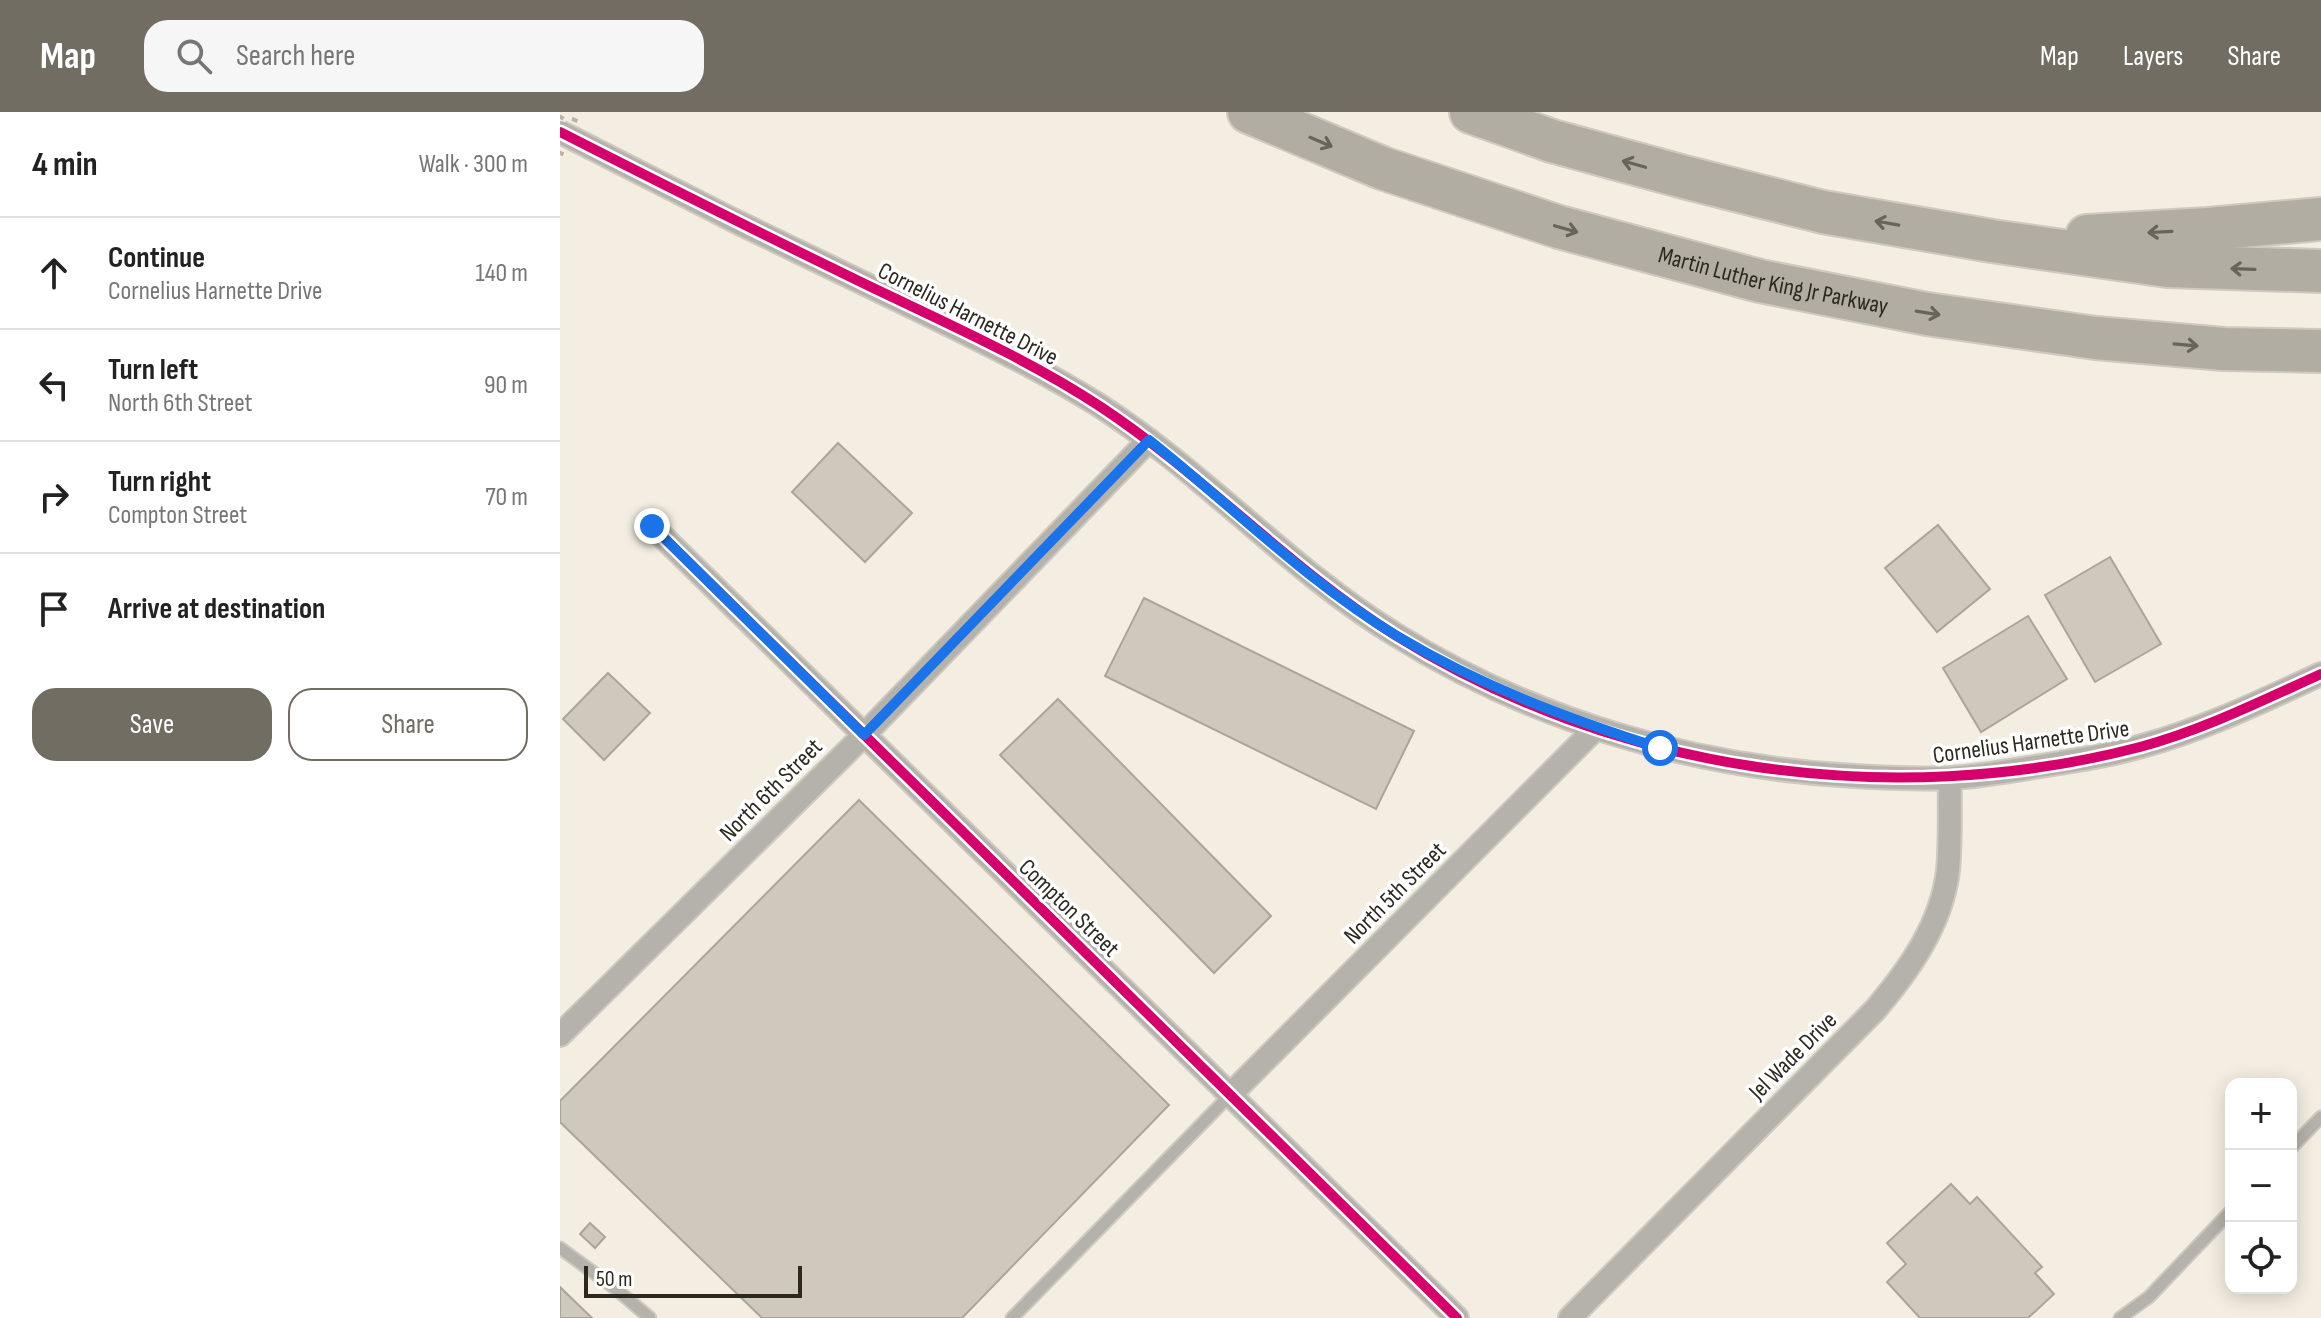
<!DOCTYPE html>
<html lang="en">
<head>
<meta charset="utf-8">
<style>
	:root { --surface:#fff; --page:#f6f6f6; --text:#222; --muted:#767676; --line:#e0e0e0; --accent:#716d63 }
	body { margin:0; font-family:"Sofia Sans Condensed",sans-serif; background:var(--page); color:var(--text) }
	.controls { position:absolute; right:24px; bottom:24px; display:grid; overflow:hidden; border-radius:16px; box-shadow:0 4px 20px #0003 }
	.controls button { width:72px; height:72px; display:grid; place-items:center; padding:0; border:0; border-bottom:2px solid var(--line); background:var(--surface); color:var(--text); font:40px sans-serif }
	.scale { position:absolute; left:24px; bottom:20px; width:218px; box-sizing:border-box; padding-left:8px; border:4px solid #2b281f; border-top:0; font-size:22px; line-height:28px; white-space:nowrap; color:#2b281f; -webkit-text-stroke:6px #fff; paint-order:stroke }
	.stop { position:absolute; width:24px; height:24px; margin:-18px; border:6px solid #1a73e8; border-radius:50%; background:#fff }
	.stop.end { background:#1a73e8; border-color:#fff; box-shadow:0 2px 8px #0008 }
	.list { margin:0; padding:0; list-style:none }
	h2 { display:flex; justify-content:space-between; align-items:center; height:104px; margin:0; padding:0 32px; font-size:34px }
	h2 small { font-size:26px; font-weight:400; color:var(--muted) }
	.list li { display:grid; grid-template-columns:52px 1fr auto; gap:24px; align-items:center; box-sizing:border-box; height:112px; padding:0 32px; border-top:2px solid var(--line) }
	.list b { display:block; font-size:30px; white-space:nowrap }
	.list p { margin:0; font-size:26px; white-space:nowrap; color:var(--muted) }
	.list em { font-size:26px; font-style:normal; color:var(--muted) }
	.actions { display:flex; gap:16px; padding:24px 32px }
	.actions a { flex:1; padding:18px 0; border:2px solid var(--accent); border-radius:24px; text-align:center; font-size:28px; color:var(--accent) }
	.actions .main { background:var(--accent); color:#fff }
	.icon { flex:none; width:44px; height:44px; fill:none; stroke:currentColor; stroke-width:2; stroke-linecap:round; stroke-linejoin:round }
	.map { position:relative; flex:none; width:1761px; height:1206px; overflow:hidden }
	header { display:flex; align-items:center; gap:48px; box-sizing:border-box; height:112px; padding:0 40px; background:var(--accent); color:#fff }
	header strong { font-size:38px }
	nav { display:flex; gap:44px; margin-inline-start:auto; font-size:28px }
	.search { width:560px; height:72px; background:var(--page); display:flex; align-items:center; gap:20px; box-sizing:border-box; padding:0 28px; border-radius:24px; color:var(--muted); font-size:30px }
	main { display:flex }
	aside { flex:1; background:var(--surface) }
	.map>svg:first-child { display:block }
	.building { fill:#cfc9bd; stroke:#a9a59c; stroke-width:2 }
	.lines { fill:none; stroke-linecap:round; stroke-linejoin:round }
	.lane-casing { stroke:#cecac1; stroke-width:15 }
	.street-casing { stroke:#cecac1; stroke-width:26 }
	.highway-casing { stroke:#cecac1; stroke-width:46 }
	.lane { stroke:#b4b2aa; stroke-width:11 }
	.street { stroke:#b4b2aa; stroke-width:22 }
	.highway { stroke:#b2ada3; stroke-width:42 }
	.rail { stroke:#b8b3ab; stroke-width:6; stroke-dasharray:4 8; stroke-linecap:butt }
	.street-bridge-casing { stroke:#cecac1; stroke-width:26; stroke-linecap:butt }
	.street-bridge { stroke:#b4b2aa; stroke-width:22 }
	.cycleway-casing { stroke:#fff; stroke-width:15 }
	.cycleway { stroke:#d6006c; stroke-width:10 }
	.oneway { stroke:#68645a }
	.route { stroke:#1a73e8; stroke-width:10 }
	.labels { text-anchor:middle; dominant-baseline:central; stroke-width:7; stroke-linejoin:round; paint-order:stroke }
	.street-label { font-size:24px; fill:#2b281f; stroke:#fff }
</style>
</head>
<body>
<header>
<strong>Map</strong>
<div class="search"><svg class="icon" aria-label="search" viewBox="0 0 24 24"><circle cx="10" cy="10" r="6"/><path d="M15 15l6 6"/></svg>Search here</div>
<nav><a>Map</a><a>Layers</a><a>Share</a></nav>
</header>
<main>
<aside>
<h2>4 min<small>Walk · 300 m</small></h2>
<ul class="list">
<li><svg class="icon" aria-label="ahead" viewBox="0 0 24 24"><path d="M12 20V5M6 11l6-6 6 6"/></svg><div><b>Continue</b><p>Cornelius Harnette Drive</p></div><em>140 m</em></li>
<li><svg class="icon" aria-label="left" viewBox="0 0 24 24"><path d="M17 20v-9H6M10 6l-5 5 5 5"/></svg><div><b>Turn left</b><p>North 6th Street</p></div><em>90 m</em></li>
<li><svg class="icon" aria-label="right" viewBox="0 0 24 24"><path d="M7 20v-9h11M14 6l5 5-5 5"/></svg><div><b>Turn right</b><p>Compton Street</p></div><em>70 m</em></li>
<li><svg class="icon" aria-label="arrive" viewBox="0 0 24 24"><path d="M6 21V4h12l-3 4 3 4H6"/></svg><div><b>Arrive at destination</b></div></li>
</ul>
<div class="actions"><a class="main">Save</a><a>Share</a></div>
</aside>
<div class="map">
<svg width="1761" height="1206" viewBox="0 0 1761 1206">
	<rect width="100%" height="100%" fill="#f4eee2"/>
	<!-- building -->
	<path class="building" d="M278 331 352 401 305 450 232 380Z
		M1378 413 1430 477 1377 520 1325 456Z
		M1550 445 1601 532 1535 570 1485 483Z
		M584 486 854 619 816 697 545 564Z
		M1468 504 1507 567 1421 620 1383 556Z
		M48 561 90 601 44 648 3 607Z
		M498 587 711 804 654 861 440 643Z
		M299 688 609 993 402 1206H202L0 1010V989Z
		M1391 1072 1410 1092 1417 1085 1482 1155 1475 1161 1494 1182 1468 1206H1360L1327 1170 1346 1152 1327 1131Z
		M30 1111 45 1125 35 1136 20 1122Z
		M0 1175 32 1206H0Z"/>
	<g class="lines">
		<!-- lane casing -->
		<g class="lane-casing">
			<path id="lane" d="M1731 1036 1761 1005
				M0 1136 56 1177 90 1206
				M452 1206 670 983
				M1560 1206 1589 1185 1671 1099"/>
		</g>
		<!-- street casing -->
		<g class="street-casing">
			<path id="street" d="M175 109C239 140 302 171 365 201 424 230 482 258 537 292 644 360 728 457 836 523 974 609 1132 655 1294 664 1326 666 1359 667 1391 666 1423 664 1455 658 1487 653 1519 648 1551 643 1582 634 1645 617 1702 589 1761 562
				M92 414 897 1206
				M0 923 304 623 589 328
				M670 983 1036 616
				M1010 1206 1315 898C1349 858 1382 812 1388 758 1391 728 1389 696 1390 666"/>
		</g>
		<!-- highway casing -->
		<g class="highway-casing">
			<g id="highway">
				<path id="s1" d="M689 0 822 56 999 115 1200 169 1367 202 1536 226 1664 237 1761 239"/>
				<path d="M911 0 992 29 1124 65 1263 100 1432 129 1608 154 1761 159"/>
				<path d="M1527 124 1648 117 1761 107"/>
			</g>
		</g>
		<!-- lane -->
		<use href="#lane" class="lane"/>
		<!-- street -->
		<use href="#street" class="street"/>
		<!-- highway -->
		<use href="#highway" class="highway"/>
		<!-- rail -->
		<path class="rail" d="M0 7 4 0
			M0 43 18 0"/>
		<!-- street-bridge casing -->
		<g class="street-bridge-casing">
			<path id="street-bridge" d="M0 20 175 109"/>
		</g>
		<!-- street-bridge -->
		<use href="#street-bridge" class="street-bridge"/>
		<!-- cycleway casing -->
		<g class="cycleway-casing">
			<path id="cycleway" d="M0 20C102 72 204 123 307 173 386 211 468 247 541 295 645 364 730 457 835 523 1054 660 1330 700 1580 635 1643 618 1701 589 1761 562
				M92 414 897 1206"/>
		</g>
		<!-- cycleway -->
		<use href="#cycleway" class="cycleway"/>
	</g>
	<!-- one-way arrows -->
	<defs><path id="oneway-shaft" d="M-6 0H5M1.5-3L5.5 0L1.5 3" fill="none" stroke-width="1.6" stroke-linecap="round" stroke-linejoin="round" transform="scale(2)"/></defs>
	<g class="oneway">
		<use href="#oneway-shaft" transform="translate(761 30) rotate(23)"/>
		<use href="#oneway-shaft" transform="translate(1074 52) rotate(-164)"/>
		<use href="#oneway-shaft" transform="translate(1327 111) rotate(-170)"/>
		<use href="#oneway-shaft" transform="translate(1006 117) rotate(16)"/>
		<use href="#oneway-shaft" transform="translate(1600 120) rotate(177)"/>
		<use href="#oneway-shaft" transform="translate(1683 157) rotate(-178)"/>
		<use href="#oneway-shaft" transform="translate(1368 201) rotate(9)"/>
		<use href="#oneway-shaft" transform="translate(1626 233) rotate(5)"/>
	</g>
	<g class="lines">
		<!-- route -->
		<path class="route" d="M92 414 304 623 589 328C671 393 747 470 837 524 923 575 1006 606 1100 636"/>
	</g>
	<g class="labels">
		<!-- street labels -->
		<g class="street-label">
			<text stroke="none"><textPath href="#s1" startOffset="552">Martin Luther King Jr Parkway</textPath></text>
			<text transform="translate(408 202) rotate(27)">Cornelius Harnette Drive</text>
			<text transform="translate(1471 630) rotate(-8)">Cornelius Harnette Drive</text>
			<text transform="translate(211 678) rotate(-45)">North 6th Street</text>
			<text transform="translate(835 781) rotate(-45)">North 5th Street</text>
			<text transform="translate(509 796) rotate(44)">Compton Street</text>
			<text transform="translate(1233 944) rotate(-45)">Jel Wade Drive</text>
		</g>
	</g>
</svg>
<div class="controls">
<button>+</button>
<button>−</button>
<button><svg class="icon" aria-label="locate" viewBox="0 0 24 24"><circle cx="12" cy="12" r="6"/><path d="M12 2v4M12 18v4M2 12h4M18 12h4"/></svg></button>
</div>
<div class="scale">50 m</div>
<div class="stop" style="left:1100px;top:636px"></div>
<div class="stop end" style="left:92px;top:414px"></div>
</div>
</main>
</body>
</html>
